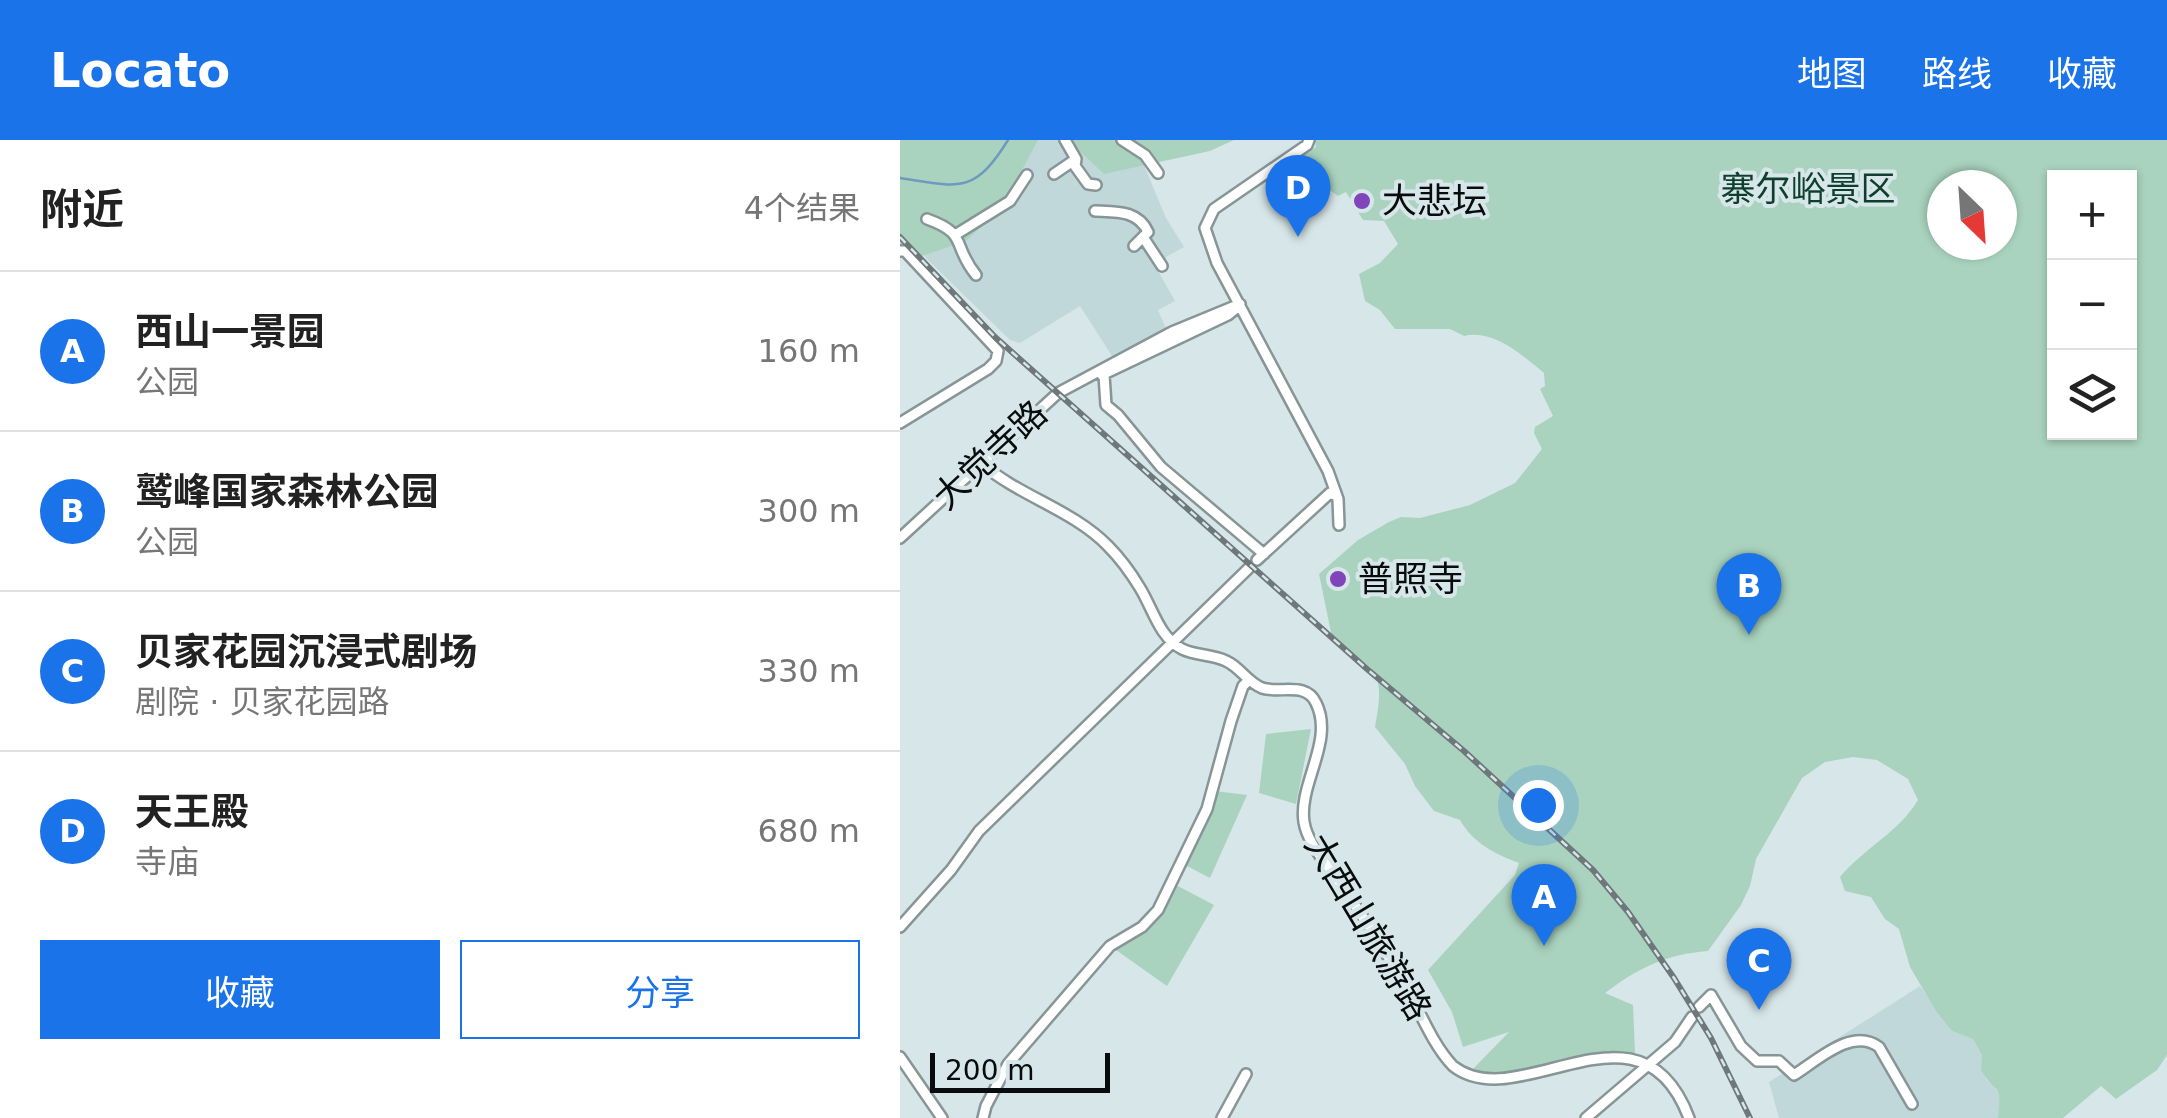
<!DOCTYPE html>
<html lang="zh">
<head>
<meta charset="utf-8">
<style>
	:root { --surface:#fff; --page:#f6f6f6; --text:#222; --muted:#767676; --line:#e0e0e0; --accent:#1a73e8 }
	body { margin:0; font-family:"DejaVu Sans","Noto Sans SC",sans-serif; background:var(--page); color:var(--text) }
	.controls { position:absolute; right:30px; top:30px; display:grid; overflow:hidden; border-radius:0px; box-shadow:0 2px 8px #0004 }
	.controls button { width:90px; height:90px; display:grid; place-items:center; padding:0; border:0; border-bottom:2px solid var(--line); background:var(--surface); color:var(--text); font:50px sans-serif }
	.compass { position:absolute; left:1027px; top:30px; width:90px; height:90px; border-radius:50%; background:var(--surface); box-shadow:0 2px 8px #0004; rotate:155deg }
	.scale { position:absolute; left:30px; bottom:25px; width:180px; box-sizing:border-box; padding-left:10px; border:5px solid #080c0d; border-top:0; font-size:28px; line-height:35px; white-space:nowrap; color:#080c0d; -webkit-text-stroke:8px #d7e6e8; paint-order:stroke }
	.you { position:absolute; left:638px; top:665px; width:35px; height:35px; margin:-25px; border:8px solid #fff; border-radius:50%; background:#1a73e8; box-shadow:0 0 0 15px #1a73e833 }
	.badge { display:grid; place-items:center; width:65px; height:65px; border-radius:50%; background:var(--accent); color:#fff; font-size:32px; font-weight:700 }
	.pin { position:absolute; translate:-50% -82px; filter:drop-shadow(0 2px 5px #0008) }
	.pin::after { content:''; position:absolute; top:52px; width:35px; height:30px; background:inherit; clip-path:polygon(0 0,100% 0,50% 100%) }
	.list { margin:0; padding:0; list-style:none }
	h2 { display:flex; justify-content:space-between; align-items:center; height:130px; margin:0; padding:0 40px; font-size:42px }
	h2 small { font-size:32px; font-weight:400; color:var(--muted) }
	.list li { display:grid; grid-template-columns:65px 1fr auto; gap:30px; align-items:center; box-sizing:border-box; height:160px; padding:0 40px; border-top:2px solid var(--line) }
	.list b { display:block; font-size:38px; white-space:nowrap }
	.list p { margin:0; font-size:32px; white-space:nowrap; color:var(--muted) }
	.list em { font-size:32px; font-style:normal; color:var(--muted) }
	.actions { display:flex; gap:20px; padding:30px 40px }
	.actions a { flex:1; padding:22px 0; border:2px solid var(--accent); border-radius:0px; text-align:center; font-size:35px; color:var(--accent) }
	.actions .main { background:var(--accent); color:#fff }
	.icon { flex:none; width:55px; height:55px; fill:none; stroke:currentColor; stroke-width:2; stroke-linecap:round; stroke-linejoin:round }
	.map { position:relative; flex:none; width:1267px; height:978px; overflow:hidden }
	header { display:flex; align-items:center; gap:60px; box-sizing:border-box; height:140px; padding:0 50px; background:var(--accent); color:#fff }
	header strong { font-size:48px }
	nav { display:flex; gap:55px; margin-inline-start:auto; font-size:35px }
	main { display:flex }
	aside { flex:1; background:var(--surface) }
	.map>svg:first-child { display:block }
	.built { fill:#c1d8db }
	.green { fill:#a9d3be; fill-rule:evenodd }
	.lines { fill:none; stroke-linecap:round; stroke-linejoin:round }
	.stream { stroke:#6d9abe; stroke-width:2.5 }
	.minor-casing { stroke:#879596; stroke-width:14 }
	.minor { stroke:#fff; stroke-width:9 }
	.rail-casing { stroke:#6e7779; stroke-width:6 }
	.rail { stroke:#d7e6e8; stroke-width:2.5; stroke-dasharray:8; stroke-linecap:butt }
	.poi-dot { fill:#8145bb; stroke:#d7e6e8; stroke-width:4 }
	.labels { text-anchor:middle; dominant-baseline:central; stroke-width:8; stroke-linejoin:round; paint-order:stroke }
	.park-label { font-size:35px; fill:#0e3f2c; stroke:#d7e6e8 }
	.poi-label { font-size:35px; fill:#080c0d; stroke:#d7e6e8; text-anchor:start }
	.street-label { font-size:35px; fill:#080c0d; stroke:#d7e6e8 }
</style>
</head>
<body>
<header>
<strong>Locato</strong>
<nav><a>地图</a><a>路线</a><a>收藏</a></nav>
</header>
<main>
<aside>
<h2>附近<small>4个结果</small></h2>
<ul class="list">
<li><span class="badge">A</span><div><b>西山一景园</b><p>公园</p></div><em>160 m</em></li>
<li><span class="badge">B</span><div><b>鹫峰国家森林公园</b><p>公园</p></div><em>300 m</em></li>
<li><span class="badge">C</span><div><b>贝家花园沉浸式剧场</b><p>剧院 · 贝家花园路</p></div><em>330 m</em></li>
<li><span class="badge">D</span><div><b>天王殿</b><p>寺庙</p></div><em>680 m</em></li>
</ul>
<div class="actions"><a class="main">收藏</a><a>分享</a></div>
</aside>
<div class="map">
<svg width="1267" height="978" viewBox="0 0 1267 978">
	<rect width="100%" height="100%" fill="#d7e6e8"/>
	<!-- built -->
	<path class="built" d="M135 0H176L243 23 266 78 284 107 266 117V124L257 129 275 161 258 170 267 191 214 219 180 166 120 203 110 200 26 118 3 76Z
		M1020 846 1052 891 1073 899 1082 917 1086 939 1100 953 1102 961 1098 978H879L869 942Z"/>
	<!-- green -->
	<path class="green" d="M0 0H138L102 67 66 101 22 116 0 104Z
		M168 0H334L310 11 204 34Z
		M415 0H1267V915L1257 930 1216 959 1201 946 1163 978H1098C1102 939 1098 959 1081 930L1082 916 1073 899 1052 891 1036 871 1010 827 999 789 985 779 971 757 945 751 940 737C964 708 998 693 1018 660L1008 639 977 620 953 617 925 622 902 638 856 719 850 746 841 765 808 811C767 814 738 828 705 853L733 865 735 913 610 940 571 931 609 892 563 907 552 872 528 830 615 735 619 723C595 714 573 703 560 680L534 671 515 646 505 624 475 587C485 532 479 530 433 502L419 434 458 400 489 382 501 377 520 378 570 365 615 343 642 309 634 293 635 287 653 276 640 249 645 246 644 233C623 216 594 189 564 196L550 189H495L480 170 465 161 459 134 480 123 498 104 484 81 463 80 446 52 438 56 428 49 396 68 374 31 416 7ZM1154 38H1230V292H1154ZM1042 45H1102V105H1042Z
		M411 589 396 664 359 653 366 594Z
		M315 651 347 655 310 738 287 726Z
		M274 744 314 765 267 846 216 810 232 792 246 790Z"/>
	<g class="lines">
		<!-- stream -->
		<path class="stream" d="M0 38C59 47 74 55 108 0"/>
		<!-- minor casing -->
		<g class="minor-casing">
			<path id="minor" d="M165 0 176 19
				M222 0 245 15 258 33
				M409 0 407 5 314 69 305 88 317 123 428 331 438 359 439 385
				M154 34 176 19 175 26 188 44 196 45
				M195 71C216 72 238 70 248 92L243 97
				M27 79C69 94 51 104 76 135
				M55 95 110 61 127 35
				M234 106 243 97 262 126
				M0 111H5L98 211 96 221 88 229 0 283
				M202 235 328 175 339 166
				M204 235 206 265 218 275 261 327 364 414
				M82 324C121 357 173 370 208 406 221 419 231 433 240 448 253 469 259 497 282 509 296 516 312 514 326 521 340 527 347 542 362 548 380 554 406 541 416 563 435 601 398 644 404 682 407 701 422 718 433 734 460 771 484 809 507 848 521 874 533 905 553 926 619 978 740 847 789 978
				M0 398 158 253 272 192 340 164
				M357 420 430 353 437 356
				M0 787 51 730 79 691 350 427
				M799 867 811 855 841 906 857 921H879L894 935C918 920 952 887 979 907L1012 964
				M0 917 42 978
				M83 978 86 966 108 924 210 806 242 787 258 770 307 669 331 581 343 546 349 540
				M322 978 346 934
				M686 978 775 902 792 877"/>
		</g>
		<!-- minor -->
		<use href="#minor" class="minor"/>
		<!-- rail casing -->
		<g class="rail-casing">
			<path id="rail" d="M0 97 95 197 467 529 564 611 693 730 728 772 774 838 811 898 850 978"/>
		</g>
		<!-- rail -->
		<use href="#rail" class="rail"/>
	</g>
	<!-- markers -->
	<g class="poi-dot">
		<circle cx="462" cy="61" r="10"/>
		<circle cx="438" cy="439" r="10"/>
	</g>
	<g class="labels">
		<!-- park labels -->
		<g class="park-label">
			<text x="908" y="49">寨尔峪景区</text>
		</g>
		<!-- poi labels -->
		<g class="poi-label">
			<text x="482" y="61">大悲坛</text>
			<text x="458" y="439">普照寺</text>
		</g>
		<!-- street labels -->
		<g class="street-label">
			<text transform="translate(90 315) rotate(-43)">大觉寺路</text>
			<text transform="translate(468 787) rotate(59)">大西山旅游路</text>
		</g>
	</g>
</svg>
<div class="controls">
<button>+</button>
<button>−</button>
<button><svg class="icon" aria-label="layers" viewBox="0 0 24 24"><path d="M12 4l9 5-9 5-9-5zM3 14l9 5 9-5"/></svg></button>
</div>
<svg class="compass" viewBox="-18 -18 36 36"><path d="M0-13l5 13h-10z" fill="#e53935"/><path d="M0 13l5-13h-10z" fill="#767676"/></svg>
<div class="scale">200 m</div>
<div class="you"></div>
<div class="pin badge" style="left:644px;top:806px">A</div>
<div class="pin badge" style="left:849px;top:495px">B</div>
<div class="pin badge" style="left:859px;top:870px">C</div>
<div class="pin badge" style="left:398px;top:97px">D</div>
</div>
</main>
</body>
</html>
